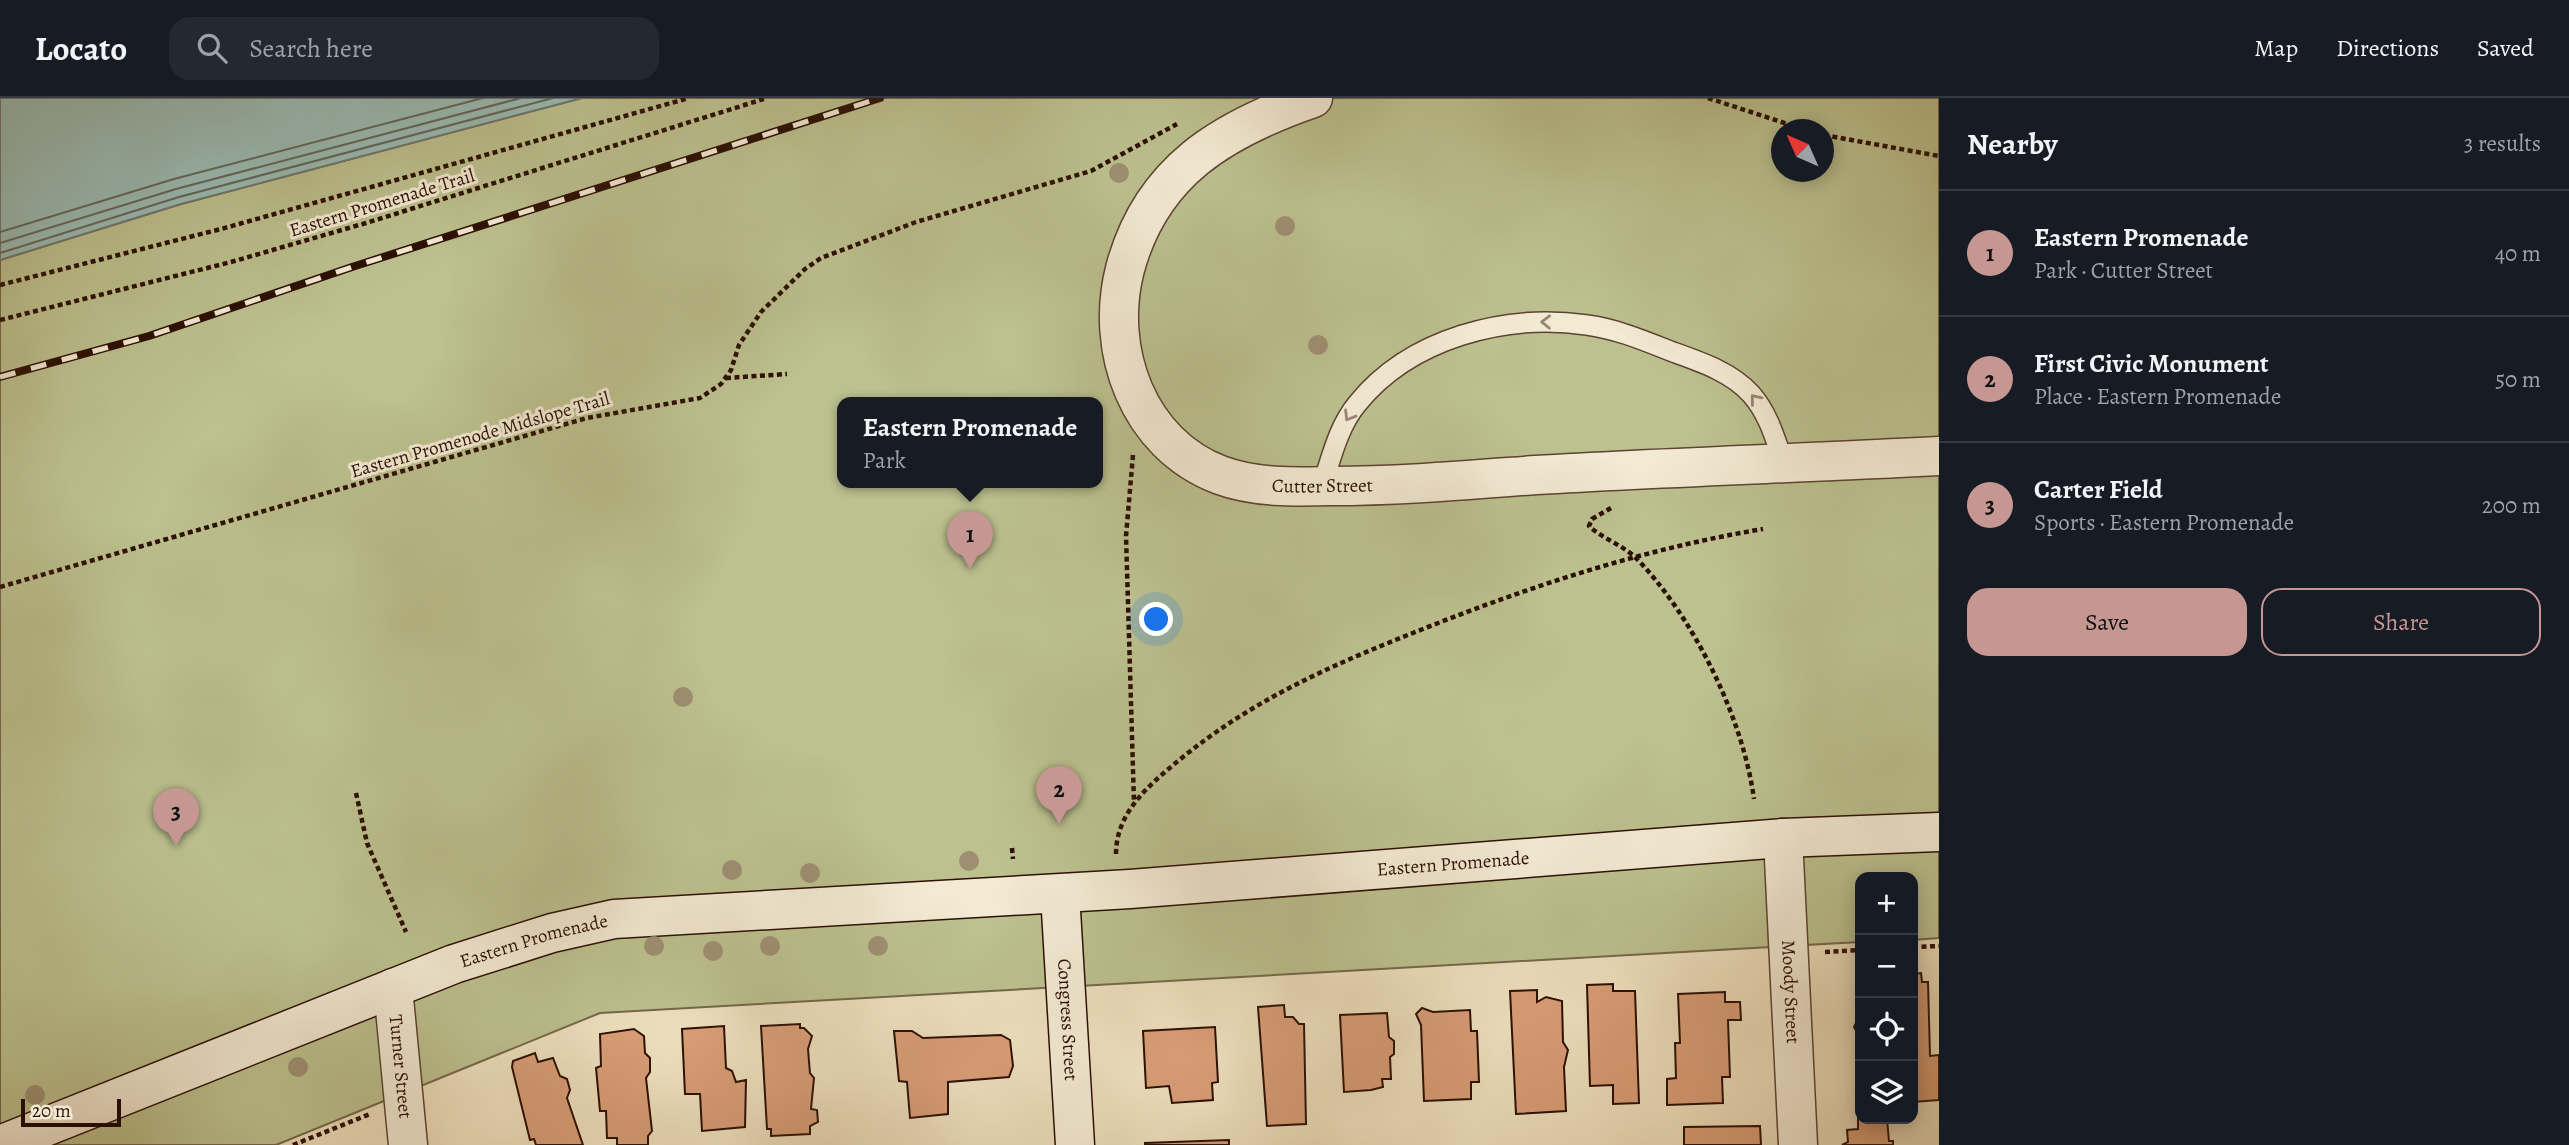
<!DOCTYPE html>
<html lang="en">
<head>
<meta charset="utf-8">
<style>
	:root { --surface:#171b24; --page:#242831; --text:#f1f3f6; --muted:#9ea1a6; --line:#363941; --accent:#c59692 }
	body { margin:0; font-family:Alegreya,serif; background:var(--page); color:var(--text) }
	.controls { position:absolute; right:21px; bottom:21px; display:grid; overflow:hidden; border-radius:14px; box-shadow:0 4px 18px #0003 }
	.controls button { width:63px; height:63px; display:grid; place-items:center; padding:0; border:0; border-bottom:2px solid var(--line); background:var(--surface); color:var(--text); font:35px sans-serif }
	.compass { position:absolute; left:1771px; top:21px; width:63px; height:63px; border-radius:50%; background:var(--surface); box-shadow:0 4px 18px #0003; rotate:315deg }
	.scale { position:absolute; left:21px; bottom:18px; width:100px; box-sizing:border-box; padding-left:7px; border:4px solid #2b0f04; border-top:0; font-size:19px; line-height:24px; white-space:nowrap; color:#2b0f04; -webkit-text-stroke:5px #f3ead4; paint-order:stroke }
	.you { position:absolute; left:1157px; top:522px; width:24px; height:24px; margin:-18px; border:5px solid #fff; border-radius:50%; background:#1a73e8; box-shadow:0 0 0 10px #1a73e833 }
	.badge { display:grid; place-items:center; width:46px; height:46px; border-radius:50%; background:var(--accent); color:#111; font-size:23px; font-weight:700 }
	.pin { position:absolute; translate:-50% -58px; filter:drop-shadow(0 2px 4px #0008) }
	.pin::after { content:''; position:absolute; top:37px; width:24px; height:21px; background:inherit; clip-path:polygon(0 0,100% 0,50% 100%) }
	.popup { position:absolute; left:837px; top:299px; width:266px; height:91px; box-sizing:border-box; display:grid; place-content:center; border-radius:14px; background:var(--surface); filter:drop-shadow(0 2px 5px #0005); font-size:23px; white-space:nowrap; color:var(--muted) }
	.popup b { font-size:26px; color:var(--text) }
	.popup::after { content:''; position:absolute; left:50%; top:100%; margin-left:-14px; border:14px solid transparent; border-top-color:var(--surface) }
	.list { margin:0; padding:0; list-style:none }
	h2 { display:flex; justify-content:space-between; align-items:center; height:91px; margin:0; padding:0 28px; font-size:30px }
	h2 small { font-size:23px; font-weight:400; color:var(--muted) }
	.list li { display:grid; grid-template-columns:46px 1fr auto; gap:21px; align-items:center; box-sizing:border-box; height:126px; padding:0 28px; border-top:2px solid var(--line) }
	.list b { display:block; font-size:26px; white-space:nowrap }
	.list p { margin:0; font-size:23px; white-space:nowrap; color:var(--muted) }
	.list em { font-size:23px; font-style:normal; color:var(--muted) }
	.actions { display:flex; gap:14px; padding:21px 28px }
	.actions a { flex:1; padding:16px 0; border:2px solid var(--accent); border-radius:21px; text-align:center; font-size:24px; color:var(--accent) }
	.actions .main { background:var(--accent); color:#111 }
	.icon { flex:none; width:38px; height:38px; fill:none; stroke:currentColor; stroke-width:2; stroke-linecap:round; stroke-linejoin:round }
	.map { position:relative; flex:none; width:1939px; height:1047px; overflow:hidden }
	header { display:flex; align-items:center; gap:42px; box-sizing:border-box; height:98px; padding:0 35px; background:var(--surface); border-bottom:2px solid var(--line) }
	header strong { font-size:33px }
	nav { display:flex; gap:38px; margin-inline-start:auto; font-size:24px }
	.search { width:490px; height:63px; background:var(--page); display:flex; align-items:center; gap:18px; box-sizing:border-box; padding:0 24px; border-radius:21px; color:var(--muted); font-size:26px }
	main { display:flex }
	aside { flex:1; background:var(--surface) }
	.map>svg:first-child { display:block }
	.green { fill:#bcc18f; stroke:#74684a; stroke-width:2; fill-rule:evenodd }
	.water { fill:#9abcb5; stroke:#6e776e; stroke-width:2 }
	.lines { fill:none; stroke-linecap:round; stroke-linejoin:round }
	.shore { stroke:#62665c; stroke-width:2 }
	.building { fill:#d89d76; stroke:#2b0f04; stroke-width:2 }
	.lane-casing { stroke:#5c4332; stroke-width:22 }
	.street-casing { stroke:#5c4332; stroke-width:41 }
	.secondary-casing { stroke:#2b0f04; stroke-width:41 }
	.path { stroke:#2b0f04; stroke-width:4.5; stroke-dasharray:5 3.5; stroke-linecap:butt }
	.lane { stroke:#f3ead4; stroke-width:19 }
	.street { stroke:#f3ead4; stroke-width:38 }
	.secondary { stroke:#f3ead4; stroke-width:38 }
	.rail-casing { stroke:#2b0f04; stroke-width:8 }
	.rail { stroke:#f3ead4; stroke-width:5; stroke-dasharray:16; stroke-linecap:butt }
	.tree { fill:#9e8f72 }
	.oneway { stroke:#998776 }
	.labels { text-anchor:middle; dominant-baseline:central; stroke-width:6; stroke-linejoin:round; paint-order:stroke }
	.street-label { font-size:19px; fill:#2b0f04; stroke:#f3ead4 }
</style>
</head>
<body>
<header>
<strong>Locato</strong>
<div class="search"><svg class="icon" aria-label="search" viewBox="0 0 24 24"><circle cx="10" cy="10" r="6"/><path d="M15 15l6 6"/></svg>Search here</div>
<nav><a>Map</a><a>Directions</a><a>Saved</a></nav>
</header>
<main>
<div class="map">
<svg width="1939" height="1047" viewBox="0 0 1939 1047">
	<rect width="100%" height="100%" fill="#eddfbd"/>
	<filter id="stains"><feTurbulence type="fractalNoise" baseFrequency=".00286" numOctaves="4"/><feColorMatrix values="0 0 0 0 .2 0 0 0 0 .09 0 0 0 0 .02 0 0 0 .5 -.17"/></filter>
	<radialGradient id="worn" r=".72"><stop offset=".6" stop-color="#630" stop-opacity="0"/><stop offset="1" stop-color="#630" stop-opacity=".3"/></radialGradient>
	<!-- green -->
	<path class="green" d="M582 0H1939V840L1913 842V779H1860V844L600 915 276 1047H0V162L181 106ZM1782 32H1824V74H1782ZM842 305H1098V385H842Z"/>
	<!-- water -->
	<path class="water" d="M0 0H582L181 106 0 162Z"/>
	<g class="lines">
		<!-- shore -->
		<path class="shore" d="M0 134 174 81 483 0
			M0 145 176 91 521 0
			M0 155 179 99 553 0"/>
	</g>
	<!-- building -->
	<path class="building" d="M1921 875 1922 884H1928L1930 958 1939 957V1002L1913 1004V876Z
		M1613 886V893H1635L1639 1005 1613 1006V987L1590 988 1587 887Z
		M1856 888H1860V968L1858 936 1854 929 1858 921Z
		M1537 892V904L1546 899 1562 903 1563 944 1568 952 1564 969 1566 1013 1516 1016 1510 893Z
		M1725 894V904H1740L1741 922H1728L1730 979H1722L1723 1005 1667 1007V981L1676 980 1675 945H1680L1678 896Z
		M1284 907 1285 919H1293L1299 926H1304L1306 1026 1267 1028 1258 909Z
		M1422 910 1433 914 1470 912 1471 933H1477L1479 984H1471V1001L1424 1003 1421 927 1416 916Z
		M1387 915 1389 939 1394 943V956L1390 959 1391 981H1382L1383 989 1371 992 1344 994 1340 917Z
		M800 926V930H804L812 938 808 951 810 975 814 980 811 1011 817 1012 818 1024 810 1028V1036L771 1038V1031H767L761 928Z
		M724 928 726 970 732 973 736 984 746 982 745 1029 702 1033 700 996H685L682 931Z
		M1215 929 1218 984 1212 985 1213 1002 1172 1005 1169 988 1146 990 1143 933Z
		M634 931 644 938 645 955 650 960V974L646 980 652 1033 648 1038V1047H617V1040H607L606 1013H600L596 970 601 968 600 936Z
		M894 933H912L923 940 1001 937 1010 942 1013 968 1009 979 948 984V1016L910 1020 907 984 899 983Z
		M535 955 538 964 553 960 560 978 567 981 570 992 567 1000 583 1047H536L534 1041 530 1042 512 969 513 963Z
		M1858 1016 1860 1021H1887L1889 1043H1893V1047H1842L1848 1044 1847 1032 1858 1031Z
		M1760 1028 1761 1047H1684V1029Z
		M1229 1042V1047H1145V1045Z"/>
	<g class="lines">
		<!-- lane casing -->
		<g class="lane-casing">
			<path id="lane" d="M1322 388C1331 361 1338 329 1357 306 1410 240 1506 215 1587 227 1617 231 1645 243 1673 254 1701 264 1731 274 1751 296 1768 315 1775 340 1783 363"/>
		</g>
		<!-- street casing -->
		<g class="street-casing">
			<g id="street">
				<path id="s1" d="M1313 0C1223 31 1151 73 1125 171 1104 252 1138 346 1220 377 1255 390 1295 389 1331 388 1399 388 1468 382 1536 377 1670 369 1805 365 1939 358"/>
				<path id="s2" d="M1783 740 1798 1047"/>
				<path id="s3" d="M393 890 408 1047"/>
			</g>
		</g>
		<!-- secondary casing -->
		<g class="secondary-casing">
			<g id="secondary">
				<path id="s4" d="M1060 796 1075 1047"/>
				<path id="s5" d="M0 1047 454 866 552 835 614 821 1130 791 1783 740 1939 734"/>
			</g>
		</g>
		<!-- path -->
		<path class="path" d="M1708 0 1806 32
			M1824 37 1939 58
			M0 187 221 131 689 0
			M0 222 231 164 366 125 767 0
			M726 280 787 276
			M1133 357 1126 438 1134 705
			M1611 410 1592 421 1589 428C1603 441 1623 447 1637 461 1694 520 1743 620 1754 701
			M0 489 587 320 700 300 721 286 731 272 739 247 761 214 805 171 821 160 916 124 1091 73 1177 26
			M356 695 367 745 406 834
			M1012 750 1013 761
			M1116 756C1116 715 1148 688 1178 663 1257 598 1339 564 1433 527 1540 485 1649 450 1763 431
			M1913 849 1939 848
			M1825 854 1860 852
			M293 1047 370 1016"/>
		<!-- lane -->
		<use href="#lane" class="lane"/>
		<!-- street -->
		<use href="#street" class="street"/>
		<!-- secondary -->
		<use href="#secondary" class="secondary"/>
		<!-- rail casing -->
		<g class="rail-casing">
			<path id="rail" d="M0 279 149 238 352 169 880 0"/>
		</g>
		<!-- rail -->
		<use href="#rail" class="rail"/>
	</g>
	<!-- trees -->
	<g class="tree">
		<circle cx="1119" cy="75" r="10"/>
		<circle cx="1285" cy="128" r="10"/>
		<circle cx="1318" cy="247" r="10"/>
		<circle cx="683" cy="599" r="10"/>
		<circle cx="969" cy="763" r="10"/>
		<circle cx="732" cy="772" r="10"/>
		<circle cx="810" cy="775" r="10"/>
		<circle cx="654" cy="848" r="10"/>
		<circle cx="770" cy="848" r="10"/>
		<circle cx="878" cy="848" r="10"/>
		<circle cx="713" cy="853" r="10"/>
		<circle cx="298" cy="969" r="10"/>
		<circle cx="35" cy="997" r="10"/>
	</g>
	<!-- one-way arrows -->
	<defs><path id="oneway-chevron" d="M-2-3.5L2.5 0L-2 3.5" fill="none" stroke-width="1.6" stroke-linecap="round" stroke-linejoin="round" transform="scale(1.75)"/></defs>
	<g class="oneway">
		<use href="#oneway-chevron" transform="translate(1546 224) rotate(-179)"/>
		<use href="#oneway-chevron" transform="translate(1755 301) rotate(-129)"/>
		<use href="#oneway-chevron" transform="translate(1349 318) rotate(121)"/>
	</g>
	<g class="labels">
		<!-- street labels -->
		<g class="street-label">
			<text transform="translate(382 105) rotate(-17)">Eastern Promenade Trail</text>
			<text transform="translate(480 337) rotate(-16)">Eastern Promenode Midslope Trail</text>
			<text stroke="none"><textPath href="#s1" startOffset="618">Cutter Street</textPath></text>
			<text stroke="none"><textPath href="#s5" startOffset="1496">Eastern Promenade</textPath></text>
			<text stroke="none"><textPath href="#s5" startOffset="572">Eastern Promenade</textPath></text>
			<text stroke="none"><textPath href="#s2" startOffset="154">Moody Street</textPath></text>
			<text stroke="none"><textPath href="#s4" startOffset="126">Congress Street</textPath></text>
			<text stroke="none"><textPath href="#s3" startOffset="79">Turner Street</textPath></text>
		</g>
	</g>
	<rect width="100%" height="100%" filter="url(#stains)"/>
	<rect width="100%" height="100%" fill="url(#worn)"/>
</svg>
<div class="controls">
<button>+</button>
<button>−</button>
<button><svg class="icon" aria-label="locate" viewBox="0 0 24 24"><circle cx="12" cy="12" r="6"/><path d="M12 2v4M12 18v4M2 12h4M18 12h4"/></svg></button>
<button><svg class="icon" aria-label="layers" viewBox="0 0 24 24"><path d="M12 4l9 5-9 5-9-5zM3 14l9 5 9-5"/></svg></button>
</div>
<svg class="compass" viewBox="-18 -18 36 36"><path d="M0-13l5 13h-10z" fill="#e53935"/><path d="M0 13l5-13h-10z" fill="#9ea1a6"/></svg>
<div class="scale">20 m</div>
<div class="you"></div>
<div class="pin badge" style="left:970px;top:471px">1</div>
<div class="popup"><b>Eastern Promenade</b>Park</div>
<div class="pin badge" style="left:1059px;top:726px">2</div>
<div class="pin badge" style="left:176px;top:748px">3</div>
</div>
<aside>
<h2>Nearby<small>3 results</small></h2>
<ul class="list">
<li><span class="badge">1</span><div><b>Eastern Promenade</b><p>Park · Cutter Street</p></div><em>40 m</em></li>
<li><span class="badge">2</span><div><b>First Civic Monument</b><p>Place · Eastern Promenade</p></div><em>50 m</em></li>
<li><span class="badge">3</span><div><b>Carter Field</b><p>Sports · Eastern Promenade</p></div><em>200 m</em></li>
</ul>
<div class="actions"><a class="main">Save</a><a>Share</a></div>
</aside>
</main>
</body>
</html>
